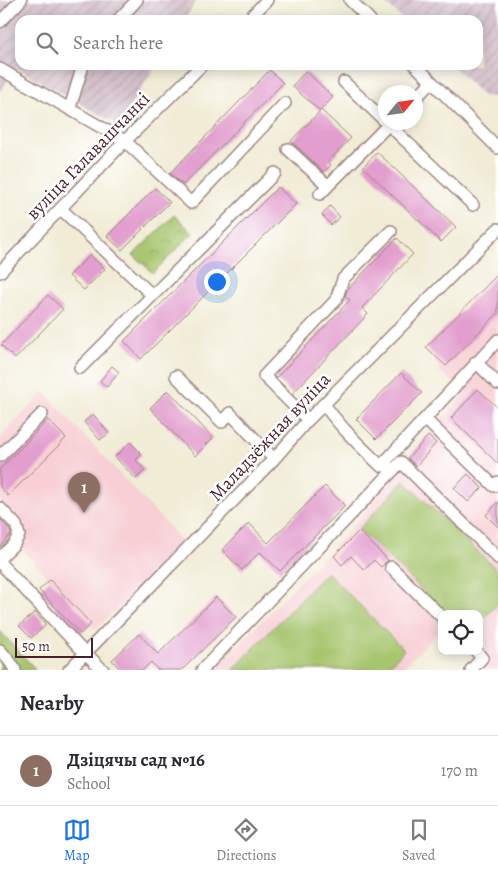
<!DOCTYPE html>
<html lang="en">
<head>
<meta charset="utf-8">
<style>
	:root { --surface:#fff; --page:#f2f2f3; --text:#2b2b33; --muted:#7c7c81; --line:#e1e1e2; --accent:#1a73e8 }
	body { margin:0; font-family:Alegreya,serif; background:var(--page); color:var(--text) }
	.controls { position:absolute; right:15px; bottom:15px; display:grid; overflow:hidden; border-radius:10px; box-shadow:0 2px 12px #0003 }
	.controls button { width:45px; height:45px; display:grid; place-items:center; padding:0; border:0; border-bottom:1px solid var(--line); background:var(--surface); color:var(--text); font:25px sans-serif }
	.compass { position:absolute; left:378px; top:85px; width:45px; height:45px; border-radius:50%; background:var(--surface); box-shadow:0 2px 12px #0003; rotate:61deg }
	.scale { position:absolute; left:15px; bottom:12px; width:78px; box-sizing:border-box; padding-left:5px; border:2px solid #4a1f2b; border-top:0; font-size:14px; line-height:18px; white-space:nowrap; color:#4a1f2b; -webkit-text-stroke:4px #fff; paint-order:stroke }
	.you { position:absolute; left:216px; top:281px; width:18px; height:18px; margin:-12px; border:4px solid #fff; border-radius:50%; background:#1a73e8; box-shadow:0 0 0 8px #1a73e833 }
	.badge { display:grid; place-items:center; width:32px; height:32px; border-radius:50%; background:var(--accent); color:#fff; font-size:16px; font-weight:700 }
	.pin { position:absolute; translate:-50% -41px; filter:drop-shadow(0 1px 2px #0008) }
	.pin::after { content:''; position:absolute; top:26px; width:18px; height:15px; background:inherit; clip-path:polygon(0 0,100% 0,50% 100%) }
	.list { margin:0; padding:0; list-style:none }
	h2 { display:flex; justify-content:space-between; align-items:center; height:65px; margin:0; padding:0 20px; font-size:21px }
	h2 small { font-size:16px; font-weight:400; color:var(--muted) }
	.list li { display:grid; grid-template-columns:32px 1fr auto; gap:15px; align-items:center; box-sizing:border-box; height:70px; padding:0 20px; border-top:1px solid var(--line) }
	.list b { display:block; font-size:19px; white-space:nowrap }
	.list p { margin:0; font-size:16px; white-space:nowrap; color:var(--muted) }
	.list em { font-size:16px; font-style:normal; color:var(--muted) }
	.icon { flex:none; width:28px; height:28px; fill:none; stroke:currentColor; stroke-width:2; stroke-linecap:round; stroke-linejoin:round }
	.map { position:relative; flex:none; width:498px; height:670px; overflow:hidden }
	.search { position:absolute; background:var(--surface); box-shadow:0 2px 12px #0003; left:15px; right:15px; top:15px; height:55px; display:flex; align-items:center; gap:12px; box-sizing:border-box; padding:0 18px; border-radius:15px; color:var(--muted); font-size:19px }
	.sheet { height:135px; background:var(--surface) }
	nav { display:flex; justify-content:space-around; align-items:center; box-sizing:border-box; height:70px; border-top:1px solid var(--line); background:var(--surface); font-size:14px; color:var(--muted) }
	nav a { display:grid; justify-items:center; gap:2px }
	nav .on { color:var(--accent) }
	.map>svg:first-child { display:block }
	.built { fill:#f7cfd4 }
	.industrial { fill:url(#industrial-furrows) }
	.grass { fill:#a6c56d; stroke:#78724c }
	.park { fill:url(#park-crowns); stroke:#78724c }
	.building { fill:#e29ece }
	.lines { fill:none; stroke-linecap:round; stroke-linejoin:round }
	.minor-casing { stroke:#9e8680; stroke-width:14 }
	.minor { stroke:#fff; stroke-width:11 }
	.labels { text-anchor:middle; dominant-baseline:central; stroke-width:5; stroke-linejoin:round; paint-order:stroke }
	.street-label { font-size:19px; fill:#4a1f2b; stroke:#fff }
</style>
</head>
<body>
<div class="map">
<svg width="498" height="670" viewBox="0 0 498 670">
	<defs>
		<pattern id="industrial-furrows" width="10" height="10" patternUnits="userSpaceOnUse" patternTransform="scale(1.25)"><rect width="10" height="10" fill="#d2bdc8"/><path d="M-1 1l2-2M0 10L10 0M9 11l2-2" fill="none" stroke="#b6a2ac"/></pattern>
		<pattern id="park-crowns" width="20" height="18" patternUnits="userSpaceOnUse" patternTransform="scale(1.25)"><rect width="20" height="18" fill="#a6c56d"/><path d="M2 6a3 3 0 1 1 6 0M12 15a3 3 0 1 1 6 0" fill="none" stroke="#899f5a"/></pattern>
	</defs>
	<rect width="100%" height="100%" fill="#fff"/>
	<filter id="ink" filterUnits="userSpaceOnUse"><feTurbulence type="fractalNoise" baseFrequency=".02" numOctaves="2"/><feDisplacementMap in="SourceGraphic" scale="10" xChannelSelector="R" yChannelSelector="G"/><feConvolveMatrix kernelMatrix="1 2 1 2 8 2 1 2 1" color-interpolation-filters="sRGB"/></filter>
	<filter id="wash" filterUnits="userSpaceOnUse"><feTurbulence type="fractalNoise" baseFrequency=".0096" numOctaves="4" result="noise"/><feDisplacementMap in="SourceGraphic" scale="20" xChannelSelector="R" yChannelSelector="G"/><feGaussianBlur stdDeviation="1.12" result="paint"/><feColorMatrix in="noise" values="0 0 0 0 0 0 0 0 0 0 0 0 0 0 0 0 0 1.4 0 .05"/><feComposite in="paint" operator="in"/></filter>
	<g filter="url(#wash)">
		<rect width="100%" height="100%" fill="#f1ecd6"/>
		<!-- built -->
		<path class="built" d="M495 276 498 279V670H485L466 651H479V614H442V628L401 670H214L353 527 406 460 466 392 441 373 426 347Z
			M44 392 182 541 96 630 19 546 27 538 20 530 24 525 0 501V438Z"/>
		<!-- industrial -->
		<path class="industrial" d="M0 0H197L184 20H20V65H156L118 125 15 67 0 92Z
			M382 0H498V97L483 96 452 65H478V20H404Z"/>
		<!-- grass -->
		<path class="grass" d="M404 481 498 571V604L479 623V614H447L359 529Z
			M327 572 404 650 385 670H233Z
			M0 631 36 670H0Z"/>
		<!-- park -->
		<path class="park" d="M174 215 193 233 153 273 133 255Z"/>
		<g id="blocks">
			<!-- building -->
			<path class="building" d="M270 70 283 83 183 185 170 173Z
				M306 71 333 97 321 110 351 138 328 162 331 165 324 172 291 141 320 111 292 86Z
				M377 152 456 227 441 242 363 167Z
				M278 187 296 204 141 359 124 341Z
				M155 188 170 202 122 250 107 236Z
				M330 206 340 217 331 225 322 215Z
				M397 238 413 254 362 308 368 314 292 394 276 378 350 300 345 296 347 290Z
				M90 255 105 269 84 290 69 276Z
				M498 274V313L446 366 426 347Z
				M48 295 63 309 15 359 1 345Z
				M112 366 119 372 107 387 100 381Z
				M401 373 422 393 376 439 356 419Z
				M478 389 498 408V464L451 418Z
				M168 390 213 438 195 456 150 408Z
				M93 414 109 433 100 440 84 422Z
				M48 420 66 438 8 496 0 487V469Z
				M428 436 436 443 416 466 408 458Z
				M130 442 142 454 136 460 145 470 136 479 115 457Z
				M468 474 482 488 468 502 454 488Z
				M325 486 345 506 280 571 260 552 242 570 222 550 249 523 268 543Z
				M498 502V527L486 515Z
				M0 519 9 529 11 534 0 547Z
				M359 531 388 560 381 567 374 560 364 570 351 556 342 565 334 556Z
				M50 580 91 624 80 634 39 590Z
				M216 597 236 617 182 670H158L151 662 143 670H121L112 660 139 634 158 654Z
				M35 612 46 625 31 638 19 626Z"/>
		</g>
	</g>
	<g filter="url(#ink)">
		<use href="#blocks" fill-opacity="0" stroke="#9e8680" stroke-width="1"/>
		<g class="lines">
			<!-- minor casing -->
			<g class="minor-casing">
				<path id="minor" d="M350 0 370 20
					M118 20 137 0
					M248 20 267 0
					M0 22 21 0
					M415 65 498 148
					M0 69 125 141 191 203 285 103
					M344 82 473 205
					M416 98 431 82
					M70 108 83 65
					M288 149 328 186
					M320 194 391 122
					M61 209 152 295
					M0 272 125 141 202 65
					M476 362 498 384
					M80 368 275 173
					M176 376 222 422 230 413 274 459
					M324 404C340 427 361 447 381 466L387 465
					M425 419 494 486 498 482
					M308 420 264 376 336 300 343 279 391 231
					M0 456 42 414
					M401 462 498 558
					M381 466 498 340
					M0 508 16 525 19 535 14 544 0 558
					M0 563 79 647 103 670
					M391 567 442 617
					M0 650 11 663 15 670
					M69 670 274 459 308 420 498 229
					M202 670 401 462
					M471 670 482 658 476 651"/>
			</g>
			<!-- minor -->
			<use href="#minor" class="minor"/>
		</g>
	</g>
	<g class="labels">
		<!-- street labels -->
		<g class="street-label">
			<text transform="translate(88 156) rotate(-46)">вуліца Галавашчанкі</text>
			<text transform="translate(270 437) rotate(-47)">Маладзёжная вуліца</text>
		</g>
	</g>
</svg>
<div class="controls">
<button><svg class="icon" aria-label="locate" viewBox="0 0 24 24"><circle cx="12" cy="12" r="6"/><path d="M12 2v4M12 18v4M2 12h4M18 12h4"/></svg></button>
</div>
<svg class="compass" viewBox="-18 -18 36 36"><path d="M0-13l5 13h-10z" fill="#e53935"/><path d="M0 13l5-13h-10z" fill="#7c7c81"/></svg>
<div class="scale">50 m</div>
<div class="you"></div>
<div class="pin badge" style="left:84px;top:513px;background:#8d6e63">1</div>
<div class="search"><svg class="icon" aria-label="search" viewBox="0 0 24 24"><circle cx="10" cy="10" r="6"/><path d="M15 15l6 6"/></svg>Search here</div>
</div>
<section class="sheet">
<h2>Nearby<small></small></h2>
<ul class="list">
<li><span class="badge" style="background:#8d6e63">1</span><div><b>Дзіцячы сад №16</b><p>School</p></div><em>170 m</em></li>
</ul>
</section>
<nav>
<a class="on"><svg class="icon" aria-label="map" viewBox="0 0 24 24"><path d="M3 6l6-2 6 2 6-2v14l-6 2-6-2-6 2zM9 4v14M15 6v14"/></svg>Map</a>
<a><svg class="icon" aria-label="directions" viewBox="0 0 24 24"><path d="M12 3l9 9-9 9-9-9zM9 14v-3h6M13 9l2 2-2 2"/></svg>Directions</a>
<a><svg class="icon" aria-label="saved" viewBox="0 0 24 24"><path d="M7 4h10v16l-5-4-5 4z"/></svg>Saved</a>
</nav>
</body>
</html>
